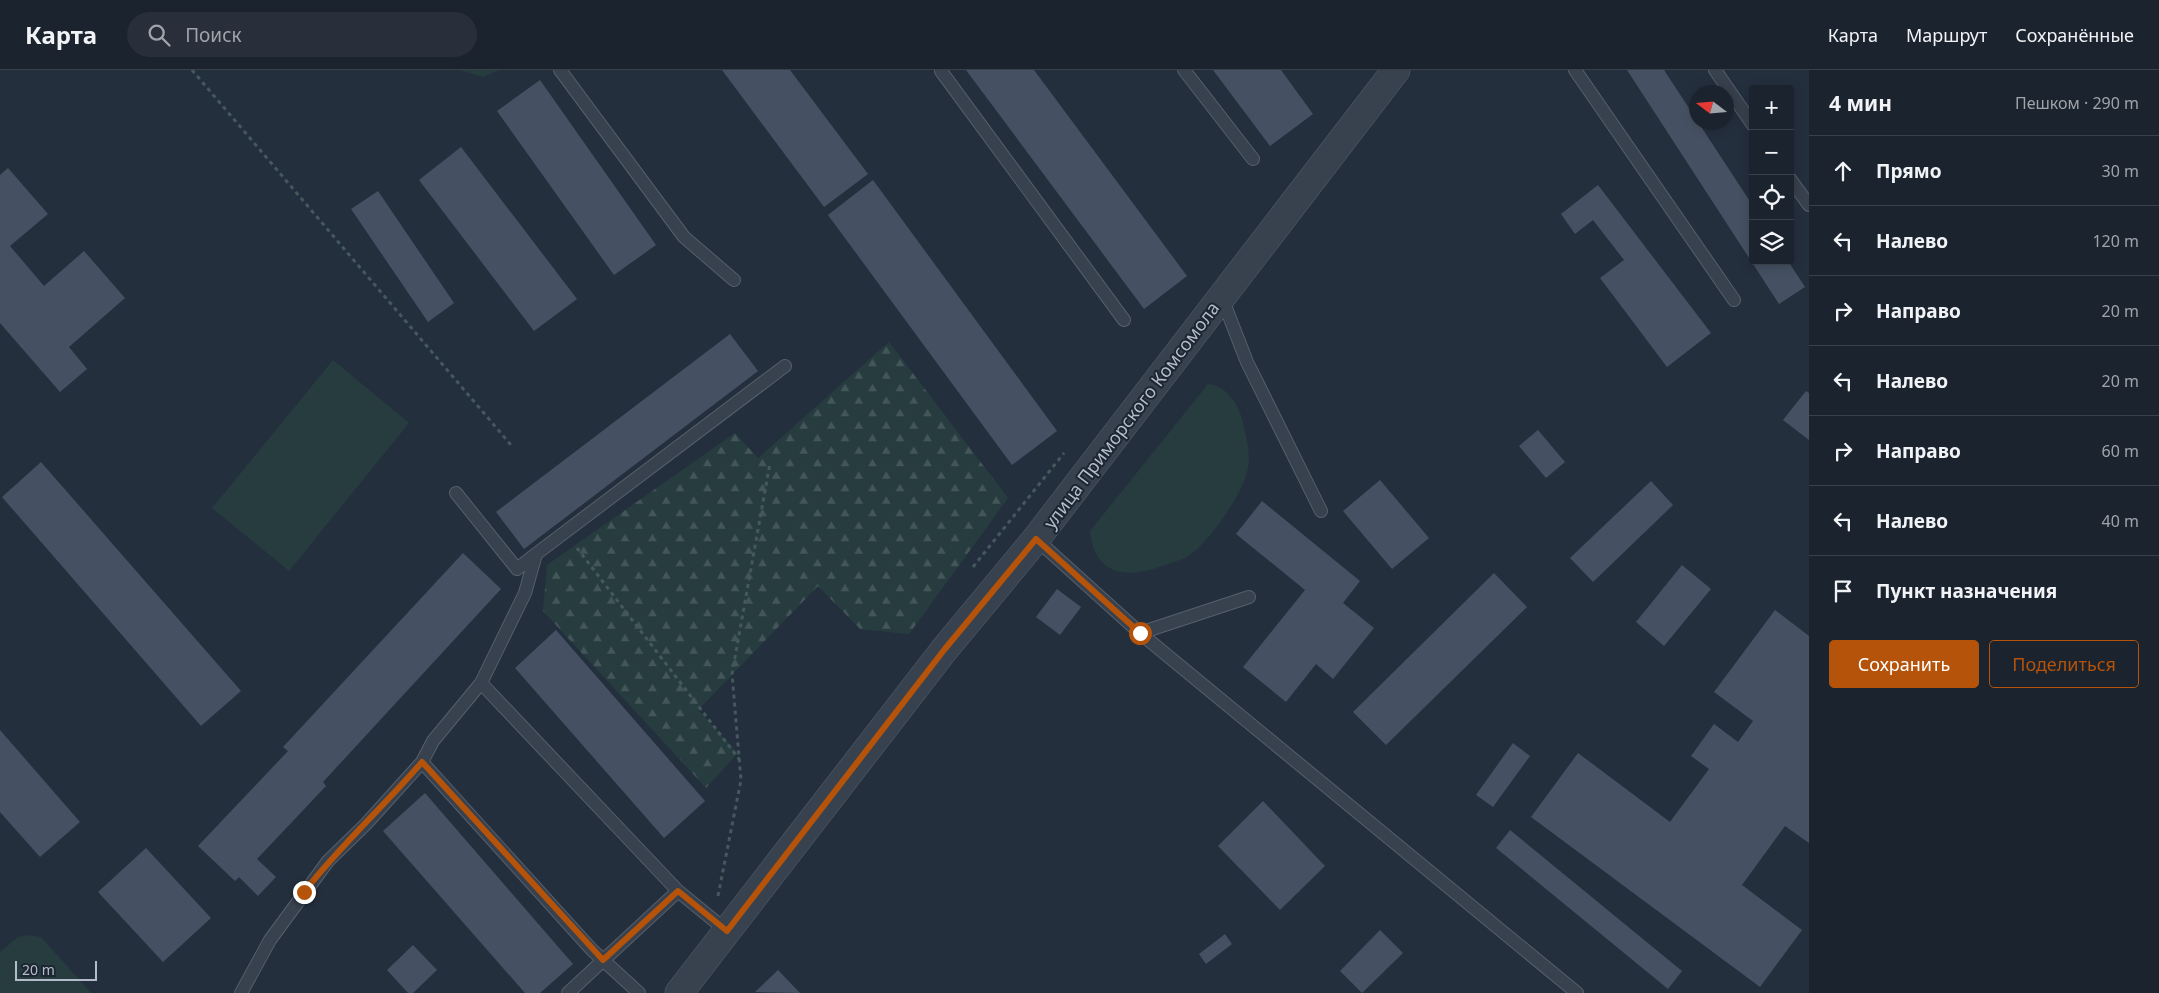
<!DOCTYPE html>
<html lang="ru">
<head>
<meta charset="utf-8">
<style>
	:root { --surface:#1b232e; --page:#282f3a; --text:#f1f3f6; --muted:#a0a4aa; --line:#39404a; --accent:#b45309 }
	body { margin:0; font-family:"Noto Sans",sans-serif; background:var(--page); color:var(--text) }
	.controls { position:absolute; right:15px; top:15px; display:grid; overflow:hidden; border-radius:5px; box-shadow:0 2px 12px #0003 }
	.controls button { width:45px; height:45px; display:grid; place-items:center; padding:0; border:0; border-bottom:1px solid var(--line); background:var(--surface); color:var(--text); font:25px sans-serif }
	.compass { position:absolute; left:1689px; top:15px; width:45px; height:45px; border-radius:50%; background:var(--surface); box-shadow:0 2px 12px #0003; rotate:286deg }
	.scale { position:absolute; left:15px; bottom:12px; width:82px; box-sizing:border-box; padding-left:5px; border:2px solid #b4bcc9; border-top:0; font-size:14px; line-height:18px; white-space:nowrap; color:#b4bcc9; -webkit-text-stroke:4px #1d2633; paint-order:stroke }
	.stop { position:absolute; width:15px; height:15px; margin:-11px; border:4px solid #b45309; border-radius:50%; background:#fff }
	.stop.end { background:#b45309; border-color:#fff; box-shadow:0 1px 5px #0008 }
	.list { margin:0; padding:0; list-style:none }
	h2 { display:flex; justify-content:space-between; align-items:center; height:65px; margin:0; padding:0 20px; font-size:21px }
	h2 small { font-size:16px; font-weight:400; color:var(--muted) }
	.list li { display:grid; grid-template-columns:32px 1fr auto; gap:15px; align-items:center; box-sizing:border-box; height:70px; padding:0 20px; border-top:1px solid var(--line) }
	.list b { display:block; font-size:19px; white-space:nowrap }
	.list em { font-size:16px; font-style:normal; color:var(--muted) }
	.actions { display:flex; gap:10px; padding:15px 20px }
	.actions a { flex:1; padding:11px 0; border:1px solid var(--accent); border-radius:5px; text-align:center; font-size:18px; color:var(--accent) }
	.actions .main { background:var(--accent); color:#fff }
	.icon { flex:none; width:28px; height:28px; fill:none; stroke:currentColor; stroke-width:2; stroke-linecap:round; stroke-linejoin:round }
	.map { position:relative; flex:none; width:1809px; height:923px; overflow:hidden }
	header { display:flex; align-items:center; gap:30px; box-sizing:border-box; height:70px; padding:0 25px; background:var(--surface); border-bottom:1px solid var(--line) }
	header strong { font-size:24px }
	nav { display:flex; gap:28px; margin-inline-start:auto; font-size:18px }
	.search { width:350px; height:45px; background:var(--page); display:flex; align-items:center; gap:12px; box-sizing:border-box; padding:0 18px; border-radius:28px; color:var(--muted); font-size:19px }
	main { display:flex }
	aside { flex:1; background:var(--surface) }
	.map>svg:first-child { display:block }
	.green { fill:#263c3f }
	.forest { fill:url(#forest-firs) }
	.building { fill:#455162 }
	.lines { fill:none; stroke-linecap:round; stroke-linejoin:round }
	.service-casing { stroke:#565f6c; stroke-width:14 }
	.tertiary-casing { stroke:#565f6c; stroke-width:29 }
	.path { stroke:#44595c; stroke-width:3; stroke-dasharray:4 4; stroke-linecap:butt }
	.service { stroke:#38414e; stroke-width:12 }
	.tertiary { stroke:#38414e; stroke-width:28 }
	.route { stroke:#b45309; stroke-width:6 }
	.labels { text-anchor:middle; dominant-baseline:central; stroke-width:4; stroke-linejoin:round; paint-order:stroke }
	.street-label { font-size:18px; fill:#b4bcc9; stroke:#1d2633 }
</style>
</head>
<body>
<header>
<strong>Карта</strong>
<div class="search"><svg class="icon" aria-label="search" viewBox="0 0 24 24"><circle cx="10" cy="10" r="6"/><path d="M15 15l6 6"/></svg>Поиск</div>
<nav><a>Карта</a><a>Маршрут</a><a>Сохранённые</a></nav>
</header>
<main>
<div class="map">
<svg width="1809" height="923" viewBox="0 0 1809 923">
	<defs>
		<pattern id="forest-firs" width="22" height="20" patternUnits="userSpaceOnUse" patternTransform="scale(1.25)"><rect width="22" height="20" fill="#263c3f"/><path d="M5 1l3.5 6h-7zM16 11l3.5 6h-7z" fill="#435659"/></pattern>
	</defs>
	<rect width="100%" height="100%" fill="#242f3e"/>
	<!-- green -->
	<path class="green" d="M460 0H499L483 7Z
		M333 290 409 353 289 501 212 438Z
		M1208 314C1227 316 1239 334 1243 353 1246 366 1251 384 1248 398 1244 422 1210 471 1190 485 1183 490 1173 492 1165 495 1127 509 1095 507 1090 461Z
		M29 865 41 867 91 923H0V882L18 867Z"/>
	<!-- forest -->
	<path class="forest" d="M889 272 1008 428 909 564 860 559 818 516 698 640 738 683 706 718 543 541 547 495 735 363 758 388Z"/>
	<!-- building -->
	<path class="building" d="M722 0H790L868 104 824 137Z
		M966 0H1034L1187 206 1144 239Z
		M1213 0H1281L1313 44 1270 76Z
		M1627 0H1664L1753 136V191H1788L1805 217 1779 234Z
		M540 10 656 175 614 205 497 41Z
		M461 77 577 229 534 261 419 110Z
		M8 98 48 144 10 176 44 216 84 181 125 228 69 277 87 299 60 322 0 253V105Z
		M873 110 1057 361 1012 395 828 145Z
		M1598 115 1711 263 1667 297 1600 208 1624 190 1593 150 1575 164 1561 144Z
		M378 121 454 233 428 252 351 139Z
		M730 264 758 301 524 479 496 442Z
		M1806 321 1809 323V370L1783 350Z
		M1538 360 1565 392 1546 408 1519 376Z
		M41 392 241 621 201 656 2 427Z
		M1380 410 1429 468 1392 499 1343 441Z
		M1651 411 1673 435 1593 512 1570 488Z
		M1262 431 1360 511 1343 533 1374 558 1333 609 1316 594 1286 632 1243 597 1305 520 1236 464Z
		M463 483 501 519 323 712 326 716 257 789 276 807 258 826 239 807 235 811 198 776 288 681 283 677Z
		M1682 495 1711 519 1664 576 1636 552Z
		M1494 503 1527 537 1386 675 1353 642Z
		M1057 519 1081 537 1060 565 1036 547Z
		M1775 540 1809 566V773L1785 756 1742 815 1802 860 1760 917 1531 747 1578 683 1670 752 1709 699 1691 686 1714 654 1738 672 1753 651 1714 622Z
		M556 560 705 731 664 768 515 598Z
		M0 660 80 752 40 787 0 742Z
		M1513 673 1530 686 1493 737 1476 725Z
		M425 723 573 894 540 923H525L383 761Z
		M1263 731 1325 796 1280 840 1218 776Z
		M1510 760 1682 901 1668 919 1496 778Z
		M146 778 211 848 163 892 98 822Z
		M1380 860 1403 883 1362 923 1340 901Z
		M1225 864 1232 874 1206 894 1199 884Z
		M413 875 437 900 413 923H408L387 900Z
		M778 900 800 923 755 922Z"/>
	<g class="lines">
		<!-- service casing -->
		<g class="service-casing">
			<path id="service" d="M560 0 684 167 734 210
				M1184 0 1253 89
				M1575 0 1734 230
				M1715 0 1753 55
				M941 1 1124 250
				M1790 109 1809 135
				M1222 228 1247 292 1321 441
				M456 423 517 499 536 484
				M1036 469 1140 563 1577 923
				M1140 563 1249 527
				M481 613 525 523 536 484 785 296
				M241 923 270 870 328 791 366 754 422 692
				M568 923 678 821
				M639 923 592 880 422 692 433 671 481 613 678 821 727 861"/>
		</g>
		<!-- tertiary casing -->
		<g class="tertiary-casing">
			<path id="tertiary" d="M679 923 944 580 1036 469 1396 0"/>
		</g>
		<!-- path -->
		<path class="path" d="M192 0 511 375
			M577 478 739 689
			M973 497 1064 383
			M718 826 741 710 732 604 770 393"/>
		<!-- service -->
		<use href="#service" class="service"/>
		<!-- tertiary -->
		<use href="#tertiary" class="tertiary"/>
	</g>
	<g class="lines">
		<!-- route -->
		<path class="route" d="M304 822C340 776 384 736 422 692L603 890 678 821 727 861 944 580 1036 469 1140 563"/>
	</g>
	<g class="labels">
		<!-- street labels -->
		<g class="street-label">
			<text transform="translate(1131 345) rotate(-53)">улица Приморского Комсомола</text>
		</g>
	</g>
</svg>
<div class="controls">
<button>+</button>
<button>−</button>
<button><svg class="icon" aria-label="locate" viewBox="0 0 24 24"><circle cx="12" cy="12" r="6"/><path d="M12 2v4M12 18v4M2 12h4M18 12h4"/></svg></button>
<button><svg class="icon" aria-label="layers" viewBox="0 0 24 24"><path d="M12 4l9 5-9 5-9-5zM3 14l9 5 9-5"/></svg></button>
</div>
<svg class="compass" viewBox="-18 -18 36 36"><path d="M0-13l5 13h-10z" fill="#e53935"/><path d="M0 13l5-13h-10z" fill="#a0a4aa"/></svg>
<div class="scale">20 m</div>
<div class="stop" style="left:1140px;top:563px"></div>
<div class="stop end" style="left:304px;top:822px"></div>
</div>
<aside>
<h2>4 мин<small>Пешком · 290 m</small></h2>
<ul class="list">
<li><svg class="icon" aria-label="ahead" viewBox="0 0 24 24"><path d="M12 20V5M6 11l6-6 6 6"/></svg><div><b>Прямо</b></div><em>30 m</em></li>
<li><svg class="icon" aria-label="left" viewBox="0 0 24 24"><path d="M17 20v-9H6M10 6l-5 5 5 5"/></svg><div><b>Налево</b></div><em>120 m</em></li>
<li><svg class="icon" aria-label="right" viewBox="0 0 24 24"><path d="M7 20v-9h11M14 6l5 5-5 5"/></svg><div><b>Направо</b></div><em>20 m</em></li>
<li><svg class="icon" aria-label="left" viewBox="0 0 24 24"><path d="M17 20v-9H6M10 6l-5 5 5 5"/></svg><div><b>Налево</b></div><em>20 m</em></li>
<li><svg class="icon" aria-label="right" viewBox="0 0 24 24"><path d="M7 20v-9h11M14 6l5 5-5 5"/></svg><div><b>Направо</b></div><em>60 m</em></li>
<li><svg class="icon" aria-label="left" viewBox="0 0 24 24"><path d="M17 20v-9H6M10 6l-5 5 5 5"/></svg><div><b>Налево</b></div><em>40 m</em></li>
<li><svg class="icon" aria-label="arrive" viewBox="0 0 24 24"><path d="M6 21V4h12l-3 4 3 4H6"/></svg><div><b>Пункт назначения</b></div></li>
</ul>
<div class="actions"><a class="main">Сохранить</a><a>Поделиться</a></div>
</aside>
</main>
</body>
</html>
